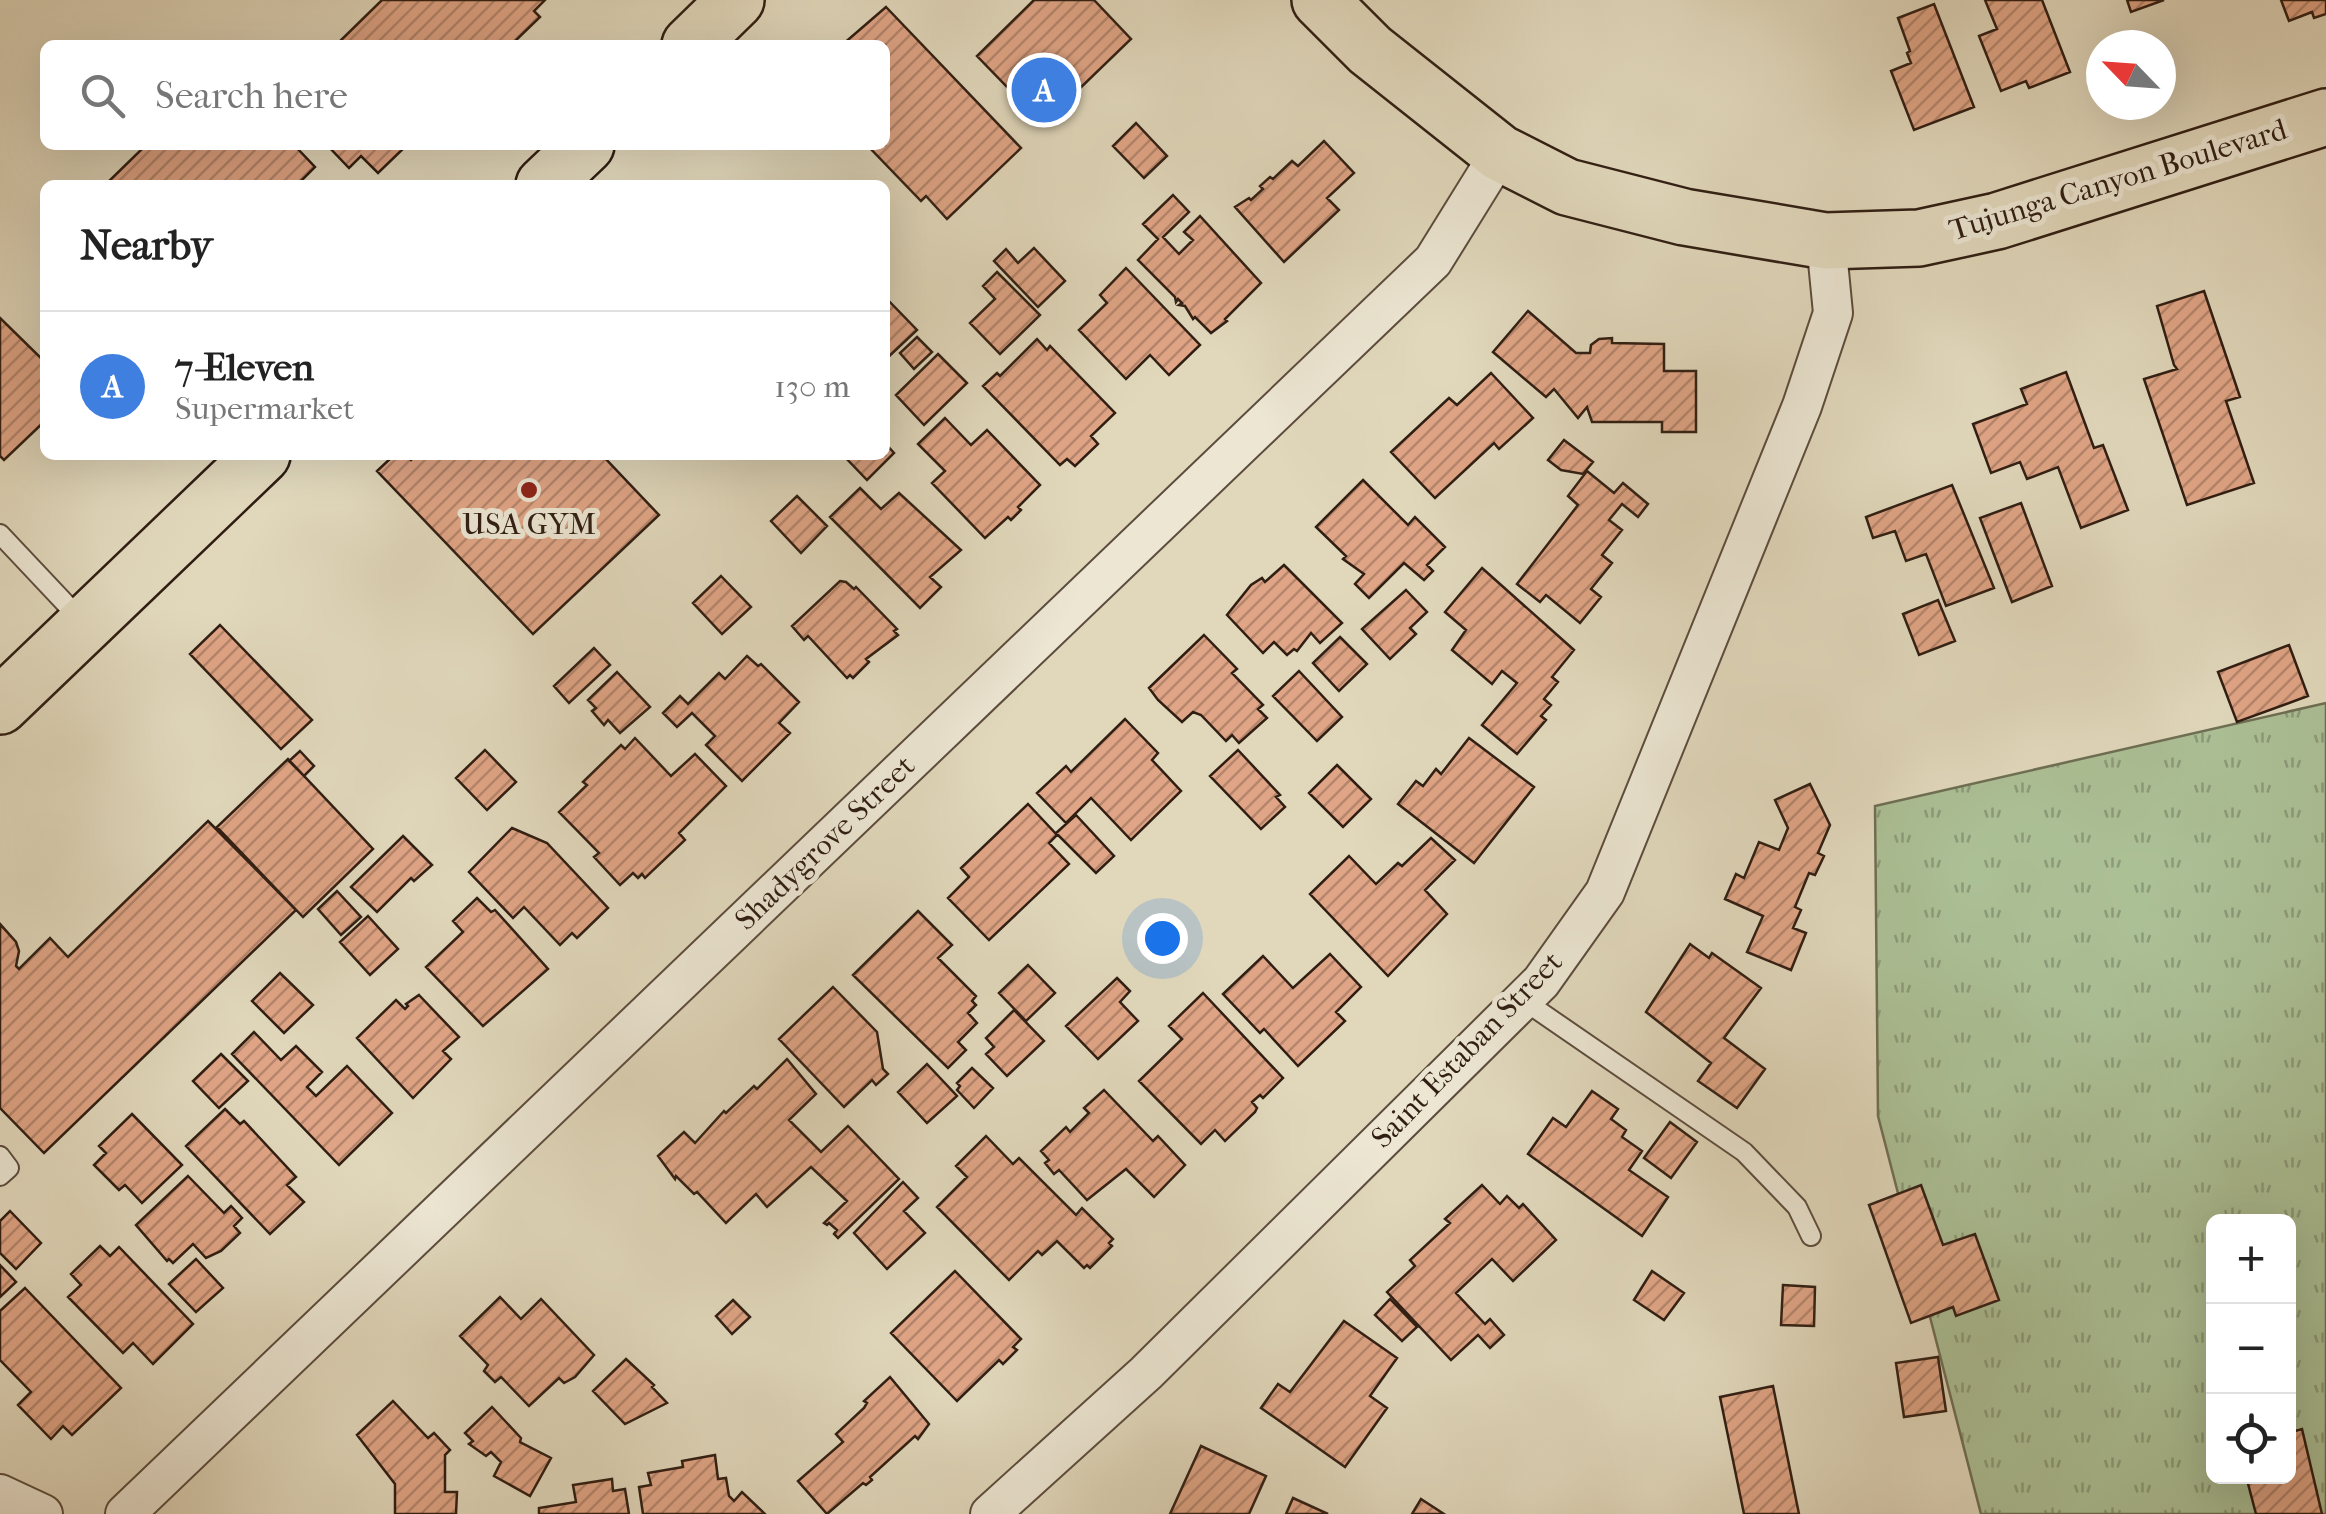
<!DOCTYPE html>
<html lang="en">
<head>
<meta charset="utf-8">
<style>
	:root { --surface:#fff; --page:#f2f2f2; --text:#222; --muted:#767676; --line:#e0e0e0; --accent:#8f2418 }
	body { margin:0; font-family:"IM FELL French Canon",serif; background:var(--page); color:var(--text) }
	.controls { position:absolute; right:30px; bottom:30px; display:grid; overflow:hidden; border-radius:15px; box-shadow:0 10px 40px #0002 }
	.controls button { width:90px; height:90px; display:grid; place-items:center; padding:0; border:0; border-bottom:2px solid var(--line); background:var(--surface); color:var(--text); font:50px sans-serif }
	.compass { position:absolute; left:2086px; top:30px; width:90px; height:90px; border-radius:50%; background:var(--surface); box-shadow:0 10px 40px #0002; rotate:295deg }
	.you { position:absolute; left:1162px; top:938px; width:35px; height:35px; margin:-25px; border:8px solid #fff; border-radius:50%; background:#1a73e8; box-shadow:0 0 0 15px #1a73e833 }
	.badge { display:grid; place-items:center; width:65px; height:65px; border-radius:50%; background:var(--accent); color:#fff; font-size:32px; font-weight:700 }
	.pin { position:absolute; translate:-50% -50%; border:5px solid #fff; box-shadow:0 2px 10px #0006 }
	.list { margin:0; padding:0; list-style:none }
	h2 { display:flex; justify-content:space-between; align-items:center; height:130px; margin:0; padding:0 40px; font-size:42px }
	h2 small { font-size:32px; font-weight:400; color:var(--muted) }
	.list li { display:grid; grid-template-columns:65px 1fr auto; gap:30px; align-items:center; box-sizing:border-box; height:150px; padding:0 40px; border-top:2px solid var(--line) }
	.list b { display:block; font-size:38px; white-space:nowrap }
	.list p { margin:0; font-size:32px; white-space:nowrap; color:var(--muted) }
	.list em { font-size:32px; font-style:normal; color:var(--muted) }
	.icon { flex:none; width:55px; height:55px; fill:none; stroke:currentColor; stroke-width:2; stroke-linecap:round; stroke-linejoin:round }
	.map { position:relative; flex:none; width:2326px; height:1514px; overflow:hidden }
	.search { position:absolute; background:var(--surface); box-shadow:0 10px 40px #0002; left:40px; top:40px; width:850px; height:110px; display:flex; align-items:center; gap:25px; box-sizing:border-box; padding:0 35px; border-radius:15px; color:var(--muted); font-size:38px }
	.panel { position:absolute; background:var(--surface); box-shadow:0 10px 40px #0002; left:40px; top:180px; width:850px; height:280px; border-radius:15px }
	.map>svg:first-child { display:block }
	.grass { fill:url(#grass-tufts); stroke:#6e6f54; stroke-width:2.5; fill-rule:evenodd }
	.building { fill:url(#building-hatch); stroke:#301e13; stroke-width:2.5 }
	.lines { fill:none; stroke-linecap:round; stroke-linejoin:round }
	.lane-casing { stroke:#5c4c3d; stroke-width:22 }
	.street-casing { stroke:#5c4c3d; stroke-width:42 }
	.primary-casing { stroke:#301e13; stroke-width:60 }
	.lane { stroke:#ece6d3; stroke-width:18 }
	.street { stroke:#ece6d3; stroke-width:38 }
	.primary { stroke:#e1d8bc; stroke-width:55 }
	.poi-dot { fill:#8f2418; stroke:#ece6d3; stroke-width:4 }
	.labels { text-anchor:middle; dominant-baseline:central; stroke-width:10; stroke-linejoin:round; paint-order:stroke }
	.street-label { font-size:30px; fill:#301e13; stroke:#ece6d3 }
	.poi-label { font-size:30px; fill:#301e13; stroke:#ece6d3 }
</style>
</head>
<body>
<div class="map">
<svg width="2326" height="1514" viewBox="0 0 2326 1514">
	<defs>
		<pattern id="grass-tufts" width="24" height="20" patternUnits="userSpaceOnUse" patternTransform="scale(2.5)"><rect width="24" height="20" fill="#acc096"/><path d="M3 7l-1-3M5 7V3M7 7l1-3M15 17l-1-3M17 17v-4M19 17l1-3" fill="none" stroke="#8c9b79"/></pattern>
		<pattern id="building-hatch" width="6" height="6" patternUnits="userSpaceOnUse" patternTransform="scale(2.5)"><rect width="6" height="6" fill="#e0a586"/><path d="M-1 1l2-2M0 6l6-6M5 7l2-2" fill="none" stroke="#b6866c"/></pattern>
	</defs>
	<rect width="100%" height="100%" fill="#e1d8bc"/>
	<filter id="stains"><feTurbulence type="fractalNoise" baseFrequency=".002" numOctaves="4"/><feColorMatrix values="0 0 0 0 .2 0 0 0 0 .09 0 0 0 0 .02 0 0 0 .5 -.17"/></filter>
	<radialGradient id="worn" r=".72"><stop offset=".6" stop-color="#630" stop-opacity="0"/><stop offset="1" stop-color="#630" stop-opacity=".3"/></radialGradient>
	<!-- grass -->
	<path class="grass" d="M2326 703V1514H1981L1878 1116 1875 806ZM2214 1222H2288V1476H2214Z"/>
	<!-- building -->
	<path class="building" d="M382 0H545L534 11 540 17 511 45H336Z
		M1034 0H1094L1131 39 1043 124 977 56Z
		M1985 0H2042L2070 72 2029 88 2026 81 2001 91 1979 36 1997 29Z
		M2127 0H2164L2131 12Z
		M2281 0H2326V14L2314 18 2312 12 2289 21Z
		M1934 4 1974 107 1914 130 1891 71 1911 63 1907 53 1910 51 1898 18Z
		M886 7 1021 148 947 219 926 196 921 201 867 145H885V45H842Z
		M1136 123 1167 156 1144 178 1113 146Z
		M1324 141 1354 173 1327 198 1339 210 1284 262 1235 207 1249 198 1251 200 1263 189 1260 186 1270 177 1273 179 1292 161 1298 166Z
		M146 145H294L315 167 297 185H105Z
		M327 145H407L378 173 361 156 349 168Z
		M1173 195 1189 212 1163 237 1179 254 1193 240 1184 232 1200 216 1261 283 1225 319 1227 321 1211 333 1195 317 1193 319 1185 306 1179 305 1182 303 1178 299 1176 302 1175 297 1138 260 1158 239 1143 224Z
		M1034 248 1065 281 1038 307 994 261 1006 249 1018 263Z
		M1126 268 1200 345 1169 375 1150 355 1126 379 1079 330 1107 303 1100 295Z
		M997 272 1040 315 1000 354 970 323 995 299 983 286Z
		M2204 291 2240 397 2226 401 2254 483 2187 505 2144 379 2177 369 2174 365 2157 306Z
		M885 297 917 330 885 360Z
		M1528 311 1576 353H1590L1591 345 1599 339 1612 338V343L1664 344V371H1696V432H1662V422H1592L1587 407 1578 418 1554 389 1546 397 1493 352Z
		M0 318 45 362V421L4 460 0 456Z
		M917 337 932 352 914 369 900 353Z
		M1037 339 1047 350 1050 346 1115 413 1091 436 1098 444 1075 466 1067 459 1060 465 983 386 997 373 1000 376Z
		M938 354 967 383 924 425 896 395Z
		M2066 372 2094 448 2103 445 2128 510 2081 528 2058 467 2027 479 2020 462 1991 473 1973 424 2027 404 2021 389Z
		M1491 373 1533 418 1499 449 1494 443 1435 498 1391 452 1449 398 1457 405Z
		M945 418 971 445 987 430 1040 485 1018 507 1021 510 1011 520 1008 517 985 538 932 483 945 471 918 444Z
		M1564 440 1593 462 1583 474 1561 470 1548 460Z
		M885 443 894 453 867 480 843 455H885Z
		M394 455H406L411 460 415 455H602L659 515 533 634 377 471Z
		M1587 471 1614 493 1623 483 1648 504 1638 517 1622 504 1609 520 1622 530 1602 555 1612 563 1591 589 1601 597 1580 623 1546 595 1540 602 1517 584 1578 505 1568 496Z
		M1363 480 1408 525 1415 517 1445 547 1427 565 1433 571 1424 580 1404 563 1369 598 1355 584 1364 574 1343 559 1346 556 1316 527Z
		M1952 485 1994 588 1946 606 1926 554 1906 561 1895 531 1873 538 1866 517Z
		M860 488 881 509 899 493 961 550 930 577 941 587 920 608 830 517Z
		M797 496 827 526 801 553 771 521Z
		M2021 503 2052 586 2012 602 1980 518Z
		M1284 565 1342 623 1320 643 1311 633 1297 651 1294 649 1287 655 1274 642 1263 653 1227 615 1251 585 1262 578 1265 582Z
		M1482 568 1574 650 1552 677 1558 682 1544 699 1551 705 1541 716 1546 720 1517 754 1482 725 1517 683 1502 671 1492 684 1452 650 1466 630 1445 612Z
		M721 576 751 607 722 634 693 603Z
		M840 581 846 582 854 589 856 587 897 629 894 631 898 635 866 659 869 662 853 678 850 675 847 678 808 636 804 640 792 626Z
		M1406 590 1427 612 1410 628 1416 634 1390 659 1362 629Z
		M1938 600 1955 641 1919 655 1903 614Z
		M220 625 312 720 281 749 190 654Z
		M1204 635 1237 669 1232 673 1263 705 1258 709 1267 718 1239 743 1232 735 1226 741 1201 715 1193 712 1182 722 1158 700 1149 688Z
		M1340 637 1367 664 1339 691 1313 663Z
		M2289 645 2308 696 2237 722 2218 672Z
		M594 648 610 665 569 703 554 686Z
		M747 656 758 666 761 664 799 702 779 723 790 733 742 781 706 745 715 736 692 713 677 727 663 713 680 696 688 704 719 673 725 679Z
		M1299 671 1342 717 1317 741 1273 696Z
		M617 672 650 707 620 733 608 720 604 725 592 711 596 708 588 700Z
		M1125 719 1158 753 1152 760 1181 791 1131 840 1091 798 1066 823 1037 793 1066 766 1071 772Z
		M635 738 671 776 695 754 726 786 679 833 685 840 645 878 642 874 638 878 633 873 620 885 594 857 599 853 559 812 587 785 583 782 621 745 625 749Z
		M1469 738 1534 787 1474 863 1398 804 1416 781 1423 786 1436 769 1441 774Z
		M485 750 516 782 487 810 456 778Z
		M1238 750 1280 795 1276 797 1285 807 1261 829 1210 776Z
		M300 751 314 766 304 776 289 761Z
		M288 759 373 849 303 917 217 827Z
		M1337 765 1371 799 1343 827 1309 793Z
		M1810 784 1830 825 1818 853 1824 856 1815 875 1809 873 1795 907 1801 910 1793 928 1806 933 1791 970 1747 952 1763 916 1725 899 1736 874 1744 878 1759 842 1779 850 1788 828 1775 800Z
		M1028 804 1057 835 1049 843 1069 864 989 940 948 898 969 877 961 868Z
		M1076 815 1114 856 1096 873 1056 833Z
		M208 821 296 910 44 1153 0 1108V924L16 942 19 951 16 966 19 969 50 938 68 957Z
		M512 828 547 843 608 908 577 938 572 933 560 945 524 907 513 918 469 872Z
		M403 836 432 865 414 881 411 878 377 912 351 887Z
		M1431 838 1455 860 1425 890 1447 914 1388 976 1310 894 1349 856 1376 884 1398 863 1402 866Z
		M337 891 361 917 341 935 318 909Z
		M477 898 491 912 495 910 548 969 483 1026 426 967 463 932 453 921Z
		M918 911 952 945 938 958 976 996 972 1001 976 1005 968 1013 977 1023 958 1042 966 1050 948 1068 853 975Z
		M368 916 398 949 370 975 340 942Z
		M1690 944 1709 958 1712 953 1761 988 1724 1038 1765 1069 1737 1108 1698 1081 1711 1063 1646 1012Z
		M1330 954 1361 987 1336 1012 1345 1021 1298 1066 1264 1029 1260 1033 1223 994 1263 956 1293 988Z
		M1028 965 1055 993 1026 1021 999 993Z
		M280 973 313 1005 284 1033 252 1001Z
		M1117 978 1130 991 1120 1002 1138 1021 1098 1059 1066 1026Z
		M833 987 877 1032 883 1069 888 1074 876 1085 872 1080 844 1107 779 1039Z
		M1203 993 1283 1078 1263 1098 1260 1095 1252 1102 1257 1108 1255 1112 1225 1141 1215 1130 1201 1144 1139 1081 1182 1039 1169 1026Z
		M419 995 459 1037 443 1051 451 1059 413 1098 357 1038 396 1000 405 1009 408 1006 406 1004Z
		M1014 1010 1044 1041 1007 1076 986 1054 994 1047 986 1038Z
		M254 1032 281 1060 296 1046 322 1072 307 1087 316 1096 347 1066 392 1113 339 1165 232 1054Z
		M221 1054 248 1081 219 1108 193 1081Z
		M787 1059 816 1094 789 1120 821 1152 848 1126 899 1179 838 1238 834 1234 837 1230 829 1223 827 1225 824 1223 847 1201 811 1167 767 1207 756 1194 726 1223 697 1192 694 1194 676 1176 675 1179 658 1156 684 1132 695 1143 724 1111 726 1113 754 1086 757 1089Z
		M927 1064 957 1096 927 1123 898 1092Z
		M972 1068 993 1088 974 1108 957 1090 960 1086 957 1083Z
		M1104 1090 1153 1141 1158 1136 1185 1165 1154 1197 1126 1169 1087 1200 1059 1170 1054 1174 1045 1163 1049 1160 1041 1151 1066 1127 1070 1132 1089 1113 1084 1108Z
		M1592 1091 1618 1109 1611 1119 1626 1130 1622 1137 1642 1151 1629 1170 1668 1197 1642 1236 1528 1154 1553 1118 1566 1127Z
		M225 1109 240 1124 244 1121 296 1177 287 1185 304 1202 270 1234 186 1146Z
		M132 1114 182 1165 142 1203 125 1185 119 1190 94 1165 106 1153 99 1146Z
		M1670 1122 1697 1142 1671 1178 1644 1158Z
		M986 1136 1013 1164 1019 1158 1076 1215 1082 1208 1113 1239 1109 1243 1112 1246 1090 1268 1087 1265 1084 1268 1057 1241 1042 1255 1038 1251 1009 1280 937 1207 967 1177 956 1166Z
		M188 1176 224 1213 231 1206 242 1218 234 1226 240 1233 221 1251 206 1258 193 1244 173 1263 169 1259 167 1261 136 1225Z
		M903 1182 918 1198 904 1211 925 1233 887 1269 854 1233Z
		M1482 1185 1500 1204 1507 1196 1519 1208 1523 1204 1556 1240 1513 1281 1492 1259 1456 1293 1485 1324 1490 1319 1504 1335 1490 1348 1478 1335 1451 1360 1387 1292 1415 1266 1410 1260 1450 1223 1445 1219Z
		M1921 1185 1943 1245 1975 1234 1999 1300 1956 1316 1953 1307 1911 1323 1869 1205Z
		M10 1211 41 1243 16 1269 0 1253V1221Z
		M100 1246 110 1256 119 1247 193 1324 153 1364 133 1343 123 1353 68 1297 81 1285 71 1274Z
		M196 1259 223 1288 196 1312 169 1284Z
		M0 1265 16 1282 0 1297Z
		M955 1271 1021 1339 1013 1347 1017 1350 1003 1364 999 1360 957 1401 891 1333Z
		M1652 1271 1684 1293 1664 1320 1634 1300Z
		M1783 1285 1815 1287 1814 1326 1781 1325Z
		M25 1288 121 1388 72 1435 63 1426 51 1439 18 1405 31 1392 0 1360V1311Z
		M500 1297 521 1319 541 1299 594 1355 575 1377 564 1383 559 1378 529 1406 501 1377 495 1382 484 1371 488 1365 460 1336Z
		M1390 1299 1417 1327 1402 1341 1375 1315Z
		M733 1300 750 1317 732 1334 716 1316Z
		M1344 1321 1397 1358 1370 1396 1387 1408 1345 1467 1261 1408 1278 1384 1290 1392Z
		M1938 1357 1946 1411 1904 1417 1896 1363Z
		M626 1359 654 1385 652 1387 667 1403 625 1424 593 1391Z
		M890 1377 929 1424 918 1439 915 1436 870 1477 872 1480 866 1485 863 1483 827 1514 798 1481 843 1442 836 1434 864 1408 867 1403 864 1401Z
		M1773 1386 1799 1514H1744L1720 1397Z
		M393 1401 428 1438 434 1433 450 1450 445 1455V1492H457L456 1514H395V1484L357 1435Z
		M492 1407 521 1438 520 1442 551 1458 530 1496 494 1476 501 1462 491 1452 486 1456 469 1444 473 1441 465 1433Z
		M2302 1429 2322 1514H2256L2246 1476H2288V1433Z
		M1201 1446 1266 1476 1249 1514H1170Z
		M715 1455 718 1479 726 1478 729 1496 734 1501 742 1492 765 1514H643L639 1487 651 1485 648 1473 683 1467 682 1461Z
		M612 1479 613 1491 625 1489 629 1514H539V1508L576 1502 573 1485Z
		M1293 1498 1328 1514H1286Z
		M1421 1499 1444 1514H1412Z"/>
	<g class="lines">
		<!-- lane casing -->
		<g class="lane-casing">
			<path id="lane" d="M0 534 81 620
				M1523 1000 1744 1152 1797 1207 1811 1236
				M0 1156 9 1168 0 1176"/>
		</g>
		<!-- street casing -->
		<g class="street-casing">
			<path id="street" d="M0 1494 43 1514
				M125 1514 1433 261 1500 153
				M990 1514 1146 1373 1541 982 1605 892 1802 406 1833 313 1826 241"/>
		</g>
		<!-- primary casing -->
		<g class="primary-casing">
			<path id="primary" d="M1320 0 1370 50 1500 153 1567 187 1684 217 1826 241 1919 238 1997 221 2326 117
				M690 45 736 0
				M544 185 586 145
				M0 706 262 455"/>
		</g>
		<!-- lane -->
		<use href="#lane" class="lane"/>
		<!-- street -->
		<use href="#street" class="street"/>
		<!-- primary -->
		<use href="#primary" class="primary"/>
	</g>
	<!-- markers -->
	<circle class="poi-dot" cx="529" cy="490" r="10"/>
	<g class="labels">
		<!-- street labels -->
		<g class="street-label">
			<text transform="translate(2118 180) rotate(-17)">Tujunga Canyon Boulevard</text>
			<text transform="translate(825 843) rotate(-44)">Shadygrove Street</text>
			<text transform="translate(1467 1050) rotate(-46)">Saint Estaban Street</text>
		</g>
		<!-- poi labels -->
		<g class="poi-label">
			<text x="529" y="524">USA GYM</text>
		</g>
	</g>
	<rect width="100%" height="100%" filter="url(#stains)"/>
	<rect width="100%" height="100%" fill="url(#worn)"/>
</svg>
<div class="controls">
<button>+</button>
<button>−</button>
<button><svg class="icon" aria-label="locate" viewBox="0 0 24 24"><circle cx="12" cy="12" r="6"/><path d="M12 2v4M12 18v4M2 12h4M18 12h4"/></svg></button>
</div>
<svg class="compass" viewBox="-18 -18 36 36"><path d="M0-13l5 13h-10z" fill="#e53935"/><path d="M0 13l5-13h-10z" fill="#767676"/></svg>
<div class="you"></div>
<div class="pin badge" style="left:1044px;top:90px;background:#3f7fe0">A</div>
<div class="search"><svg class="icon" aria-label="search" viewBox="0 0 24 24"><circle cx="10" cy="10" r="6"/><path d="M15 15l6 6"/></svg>Search here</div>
<section class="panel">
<h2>Nearby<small></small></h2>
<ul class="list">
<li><span class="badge" style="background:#3f7fe0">A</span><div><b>7-Eleven</b><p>Supermarket</p></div><em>130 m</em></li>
</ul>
</section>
</div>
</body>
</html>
